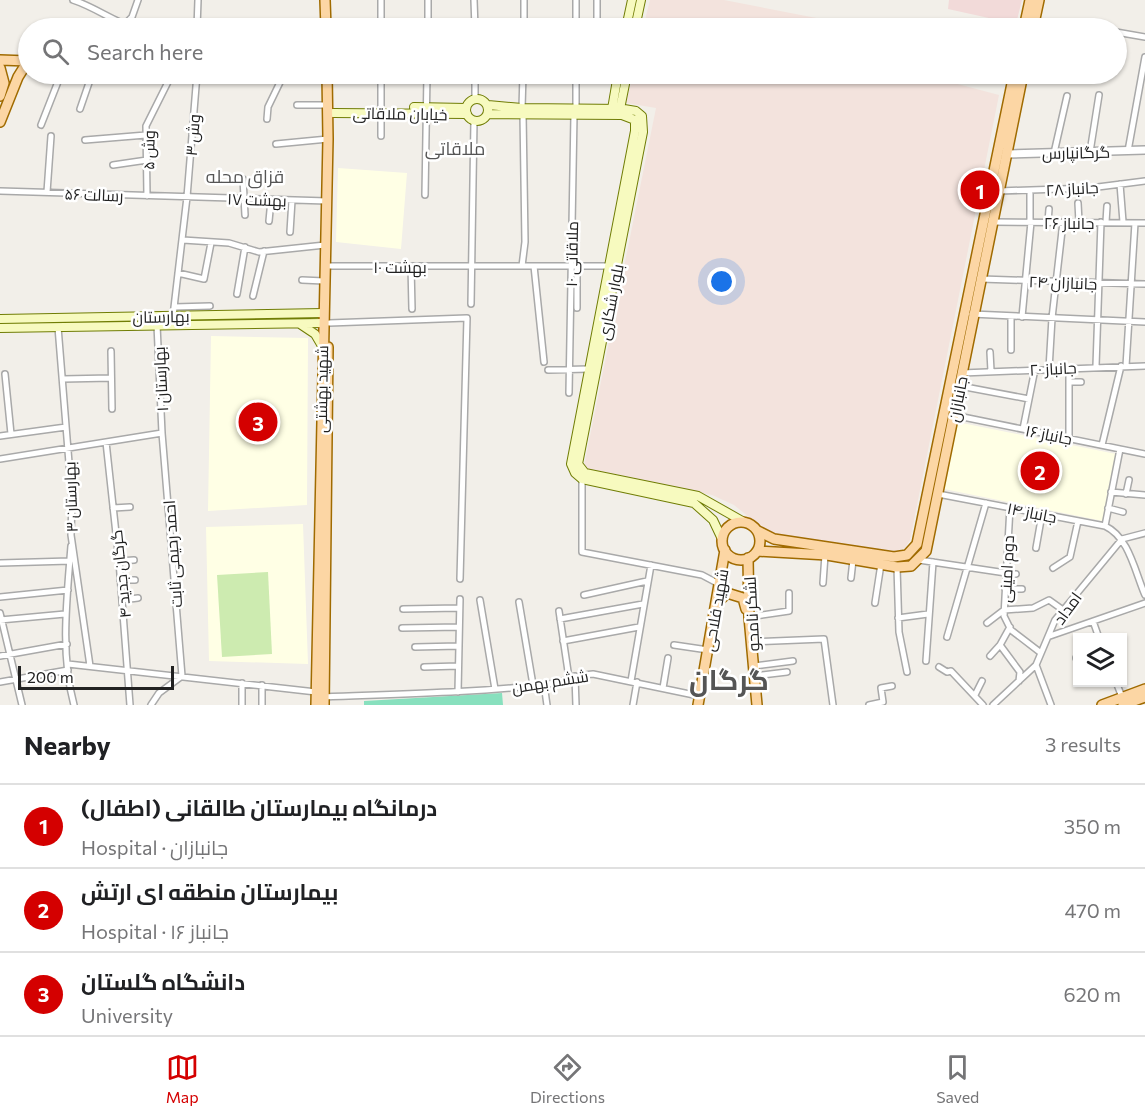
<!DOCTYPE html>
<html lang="en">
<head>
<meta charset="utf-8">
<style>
	:root { --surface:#fff; --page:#f6f6f6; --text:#202124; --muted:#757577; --line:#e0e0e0; --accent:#d40000 }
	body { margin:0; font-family:Commissioner,Cairo,sans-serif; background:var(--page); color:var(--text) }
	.controls { position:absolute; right:18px; bottom:18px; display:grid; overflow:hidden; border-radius:0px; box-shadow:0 2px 4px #0004 }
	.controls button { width:54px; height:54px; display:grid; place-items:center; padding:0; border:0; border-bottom:2px solid var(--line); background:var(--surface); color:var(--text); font:30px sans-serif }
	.scale { position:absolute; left:18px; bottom:15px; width:156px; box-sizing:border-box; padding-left:6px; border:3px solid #222; border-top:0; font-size:16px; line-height:21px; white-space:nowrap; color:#222; -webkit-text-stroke:4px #fff; paint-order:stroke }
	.you { position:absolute; left:722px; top:282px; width:21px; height:21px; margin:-15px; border:4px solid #fff; border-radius:50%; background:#1a73e8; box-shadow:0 0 0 9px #1a73e833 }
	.badge { display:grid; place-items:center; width:39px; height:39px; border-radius:50%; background:var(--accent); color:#fff; font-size:20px; font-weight:700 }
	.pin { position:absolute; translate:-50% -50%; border:3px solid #fff; box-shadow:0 2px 6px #0006 }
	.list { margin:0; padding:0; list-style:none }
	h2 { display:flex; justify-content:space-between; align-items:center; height:78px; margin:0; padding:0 24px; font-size:26px }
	h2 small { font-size:20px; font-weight:400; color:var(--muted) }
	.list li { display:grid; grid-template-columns:39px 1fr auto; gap:18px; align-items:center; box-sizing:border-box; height:84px; padding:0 24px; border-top:2px solid var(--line) }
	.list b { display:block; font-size:22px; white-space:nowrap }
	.list p { margin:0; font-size:20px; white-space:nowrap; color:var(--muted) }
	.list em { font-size:20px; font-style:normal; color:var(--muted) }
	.icon { flex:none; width:33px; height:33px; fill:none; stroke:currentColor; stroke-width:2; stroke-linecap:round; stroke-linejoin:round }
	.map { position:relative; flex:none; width:1145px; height:705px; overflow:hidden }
	.search { position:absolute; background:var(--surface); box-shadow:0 2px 4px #0004; left:18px; right:18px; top:18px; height:66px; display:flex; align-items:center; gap:15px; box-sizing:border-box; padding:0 21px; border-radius:33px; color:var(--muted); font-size:22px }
	.sheet { height:330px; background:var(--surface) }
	nav { display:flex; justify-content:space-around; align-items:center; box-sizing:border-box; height:84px; border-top:2px solid var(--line); background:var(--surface); font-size:16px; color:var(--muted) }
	nav a { display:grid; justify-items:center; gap:3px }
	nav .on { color:var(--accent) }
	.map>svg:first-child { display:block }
	.commercial { fill:#f2dad9 }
	.education { fill:#ffffe5 }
	.military { fill:#f3e3dd }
	.grass { fill:#cdebb0 }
	.pitch { fill:#88e0be }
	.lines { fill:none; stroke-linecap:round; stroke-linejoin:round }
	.minor-casing { stroke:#a9a9a9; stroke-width:8 }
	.tertiary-casing { stroke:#a9a9a9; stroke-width:10 }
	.secondary-casing { stroke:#707d05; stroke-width:10 }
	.primary-casing { stroke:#a06b00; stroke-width:12 }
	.minor { stroke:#fff; stroke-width:5 }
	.tertiary { stroke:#fff; stroke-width:7 }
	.secondary { stroke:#f7fabf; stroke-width:8 }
	.primary { stroke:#fcd6a4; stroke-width:9 }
	.labels { text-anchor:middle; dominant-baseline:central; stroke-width:5; stroke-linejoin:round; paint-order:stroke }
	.street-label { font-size:16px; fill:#222; stroke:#fff }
	.neighbourhood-label { font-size:18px; fill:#555; stroke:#fff }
	.town-label { font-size:28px; font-weight:bold; fill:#555; stroke:#fff }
</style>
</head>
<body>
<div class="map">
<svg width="1145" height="705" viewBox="0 0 1145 705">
	<rect width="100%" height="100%" fill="#f2efe9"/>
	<!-- commercial -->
	<path class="commercial" d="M949 0H1022L1016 24 948 9Z"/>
	<!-- education -->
	<path class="education" d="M338 168 407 173 401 249 336 242Z
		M211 336 308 338 307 505 208 511Z
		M957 422 1116 454 1103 521 944 489Z
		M303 524 308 664 209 661 206 527Z"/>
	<!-- military -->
	<path class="military" d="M650 0H724L868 28H643Z
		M633 74H920L999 95 910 540 905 548 896 551 771 535 734 505 712 495 583 471 656 108 626 103Z"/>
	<!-- grass -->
	<path class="grass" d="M268 572 272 654 222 657 217 575Z"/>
	<!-- pitch -->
	<path class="pitch" d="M502 693 503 705H364V701Z"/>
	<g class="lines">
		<!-- minor casing -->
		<g class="minor-casing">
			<path id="minor" d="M73 0C95 7 114 22 135 28
				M381 0V28
				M474 0 475 28
				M524 0V28
				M576 0V28
				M330 22 627 24
				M597 23V0
				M124 25 132 17 138 0
				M197 28 198 0
				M428 28V0
				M1116 32 1145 37
				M381 74V136
				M475 74V98
				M297 105H328
				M522 108 523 74
				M576 108V74
				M80 109 92 74
				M267 119 268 107 284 74
				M41 125 61 74
				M85 140 146 135
				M276 144 328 139
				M1128 151 1145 57
				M1090 152 1099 95
				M1054 153 1067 96
				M113 165 147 160
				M243 179 245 215
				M1120 184 1123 222
				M0 191 327 201
				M999 191 1090 188 1145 181
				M47 192 51 136
				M1030 194V222
				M425 195 427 74
				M147 196 146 126 172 74
				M1078 203 1079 222
				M269 221 271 200
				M993 222 1145 223
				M1048 222 1049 209
				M1106 222 1107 206
				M290 232 292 200
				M183 240 229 243 259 252 325 245
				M330 266H608
				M411 266 412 309
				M522 266 525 242 523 114
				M534 266 544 362
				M577 266V308
				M178 273 204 279 211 243
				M981 279 1145 284
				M302 280 324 281
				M237 294 245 247
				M253 296 264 251
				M471 304 474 121
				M174 307 210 306
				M972 314 1145 322
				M173 316 187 197 197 74
				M1011 316V350
				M1022 317 1031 222
				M329 323 467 318 460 579
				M58 327 72 500 71 535 90 666
				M111 351 112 409
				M990 352 991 371
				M1096 366 1101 222
				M1126 366 1135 223
				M1069 368V438
				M1049 369 1052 318 1063 222
				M548 370 588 369
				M962 373 1145 366
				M5 374 11 434
				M63 379 111 378
				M1069 382H1081
				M960 386 1029 399
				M569 393 574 115
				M953 415 1145 454
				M1023 429 1035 369
				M0 436 66 427
				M106 442 119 561 130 705
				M1102 445 1121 366
				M0 459 162 433
				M582 479V552L702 575 719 584
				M1111 492 1145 495
				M938 494 1105 526C1129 537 1135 572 1145 595
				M1126 494 1129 480
				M1010 507 1004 616 1011 630 1041 653
				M113 508 130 507
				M1108 508 1123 512
				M1105 526 1120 449
				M1122 539 1145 533
				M71 546C67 598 60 654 74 705
				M1036 548 1042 514
				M919 560 1006 573
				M119 561 134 560
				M0 563 70 561
				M897 567 899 632 907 672
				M1053 568 1070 557 1078 521
				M1006 575 1016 574
				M851 578 853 560
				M120 580H135
				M823 583 825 555
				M1005 589H1022
				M584 595 647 581
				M0 597 68 590
				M122 600 138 598
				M480 600 495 689
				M519 602 533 685
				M875 603 881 564
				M403 609 459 608
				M559 611 569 678
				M0 613 22 705
				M749 617 789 611V593
				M898 618 928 614
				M560 619 643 604
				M0 620 65 614
				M1093 621 1099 638
				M987 623 1004 610 1033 608 1049 600 1063 610
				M402 628 459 627
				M1050 636 1145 603
				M947 637 986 503
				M563 641 639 627
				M751 642 824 639 833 705
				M674 645 708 650
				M1000 645 1020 672 1019 681
				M415 647 459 646
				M0 656 67 644
				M990 656 1000 645 1010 627
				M1076 658H1078
				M926 661 933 562
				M68 664 316 692
				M1036 665 1051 705
				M754 666 793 661
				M424 667 458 666
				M939 667 947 672 951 671 983 705
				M575 676 576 705
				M754 676 787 672
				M631 681 651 565
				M0 682 68 670
				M1116 682 1122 697
				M544 684 547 705
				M663 688 668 658
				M458 692 460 599
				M975 695 982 681
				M324 697C399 694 474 693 549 684 564 682 578 675 593 674L699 696
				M151 705 159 693 182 676 162 433 157 325
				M242 705V683
				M262 705V685
				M633 705 637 682
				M869 705 883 702 881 688 892 686
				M993 705 1036 665 1055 620 1122 539"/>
		</g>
		<!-- tertiary casing -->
		<g class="tertiary-casing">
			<path id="tertiary" d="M1007 154 1145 150"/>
		</g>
		<!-- secondary casing -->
		<g class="secondary-casing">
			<path id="secondary" d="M626 28 632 0
				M635 28 641 0
				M466 110a11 11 0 1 1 22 0a11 11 0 1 1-22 0Z
				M488 105 522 108 624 109 636 111 642 116 643 132 578 464 585 473 698 496 744 522
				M414 107 466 108
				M612 109 618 74
				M620 109 627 74
				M333 113 467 114
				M488 114 622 115 635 120V131L571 464 575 473 582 479 694 503 713 520 722 539
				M0 319 323 313
				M300 324 315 334 322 346
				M0 328 322 323"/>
		</g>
		<!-- primary casing -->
		<g class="primary-casing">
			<path id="primary" d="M325 0 326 28
				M1024 28 1030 0
				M1033 28 1039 0
				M0 60 28 61
				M0 68 4 83 0 96
				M0 122 18 77 28 61
				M722 541a19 19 0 1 1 38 0a19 19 0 1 1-38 0Z
				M758 531 774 539 894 557 907 555 917 544 1014 74
				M757 551 827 555 897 567 911 566 926 551 1023 74
				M748 558 749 617 757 705
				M717 603 727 593 743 598 746 609
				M316 705 328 139 327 74
				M324 705 328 347
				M698 705 725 550
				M1102 705 1145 689
				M1123 705 1145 697"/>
		</g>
		<!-- minor -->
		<use href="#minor" class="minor"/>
		<!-- tertiary -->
		<use href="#tertiary" class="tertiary"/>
		<!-- secondary -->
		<use href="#secondary" class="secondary"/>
		<!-- primary -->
		<use href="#primary" class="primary"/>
	</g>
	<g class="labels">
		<!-- street labels -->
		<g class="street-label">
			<text transform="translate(400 113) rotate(1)">خیابان ملاقاتی</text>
			<text transform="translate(192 135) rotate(-85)">وش ۳</text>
			<text transform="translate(148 150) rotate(-89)">وش ۵</text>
			<text transform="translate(1076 152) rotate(-1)">گرگانپارس</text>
			<text transform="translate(1072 188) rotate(-3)">جانباز ۲۸</text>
			<text transform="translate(94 194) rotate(2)">۵۶ رسالت</text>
			<text transform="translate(257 199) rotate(2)">بهشت ۱۷</text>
			<text x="1069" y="222">جانباز ۲۶</text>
			<text transform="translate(571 254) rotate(-89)">۱۰ ملاقاتی</text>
			<text x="400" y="266">بهشت ۱۰</text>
			<text transform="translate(1063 282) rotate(2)">جانبازان ۲۴</text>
			<text transform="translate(610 302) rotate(-79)">بلوار شکاری</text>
			<text transform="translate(161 316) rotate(-1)">بهارستان</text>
			<text transform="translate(1053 368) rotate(-3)">۲۰ جانباز</text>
			<text transform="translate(160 379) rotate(-93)">۱ بهارستان</text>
			<text transform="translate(321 389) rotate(-89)">شهید بهشتی</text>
			<text transform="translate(957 399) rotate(-79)">جانبازان</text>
			<text transform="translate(1049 434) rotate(11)">جانباز ۱۶</text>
			<text transform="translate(70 497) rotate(-92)">بهارستان ۳</text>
			<text transform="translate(1032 512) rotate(11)">جانباز ۱۴</text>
			<text transform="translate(172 554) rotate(-94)">احمد رحیمی ثابت</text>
			<text transform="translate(1006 569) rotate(-87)">دوم امینی</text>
			<text transform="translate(120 574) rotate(-96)">گرگان جدید ۴</text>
			<text transform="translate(1067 608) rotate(-54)">امداد</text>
			<text transform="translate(715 610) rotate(-80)">شهید فلاحی</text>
			<text transform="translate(751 614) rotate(-93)">لشکر نامجو</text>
			<text transform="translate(550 681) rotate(-9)">ششم بهمن</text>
		</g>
		<!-- neighbourhood labels -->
		<g class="neighbourhood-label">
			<text x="455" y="148">ملاقاتی</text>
			<text x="245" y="176">قزاق محله</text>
		</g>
		<!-- town labels -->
		<g class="town-label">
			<text x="729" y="679">گرگان</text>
		</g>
	</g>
</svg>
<div class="controls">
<button><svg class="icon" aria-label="layers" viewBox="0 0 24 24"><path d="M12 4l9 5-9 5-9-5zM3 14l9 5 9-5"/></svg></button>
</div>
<div class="scale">200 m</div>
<div class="you"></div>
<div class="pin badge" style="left:980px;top:190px">1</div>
<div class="pin badge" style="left:1040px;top:471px">2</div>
<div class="pin badge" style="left:258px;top:422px">3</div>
<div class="search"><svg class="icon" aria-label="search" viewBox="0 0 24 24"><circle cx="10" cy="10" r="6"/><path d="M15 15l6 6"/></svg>Search here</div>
</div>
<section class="sheet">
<h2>Nearby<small>3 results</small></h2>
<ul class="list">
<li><span class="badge">1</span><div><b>درمانگاه بیمارستان طالقانی (اطفال)</b><p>Hospital · جانبازان</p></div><em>350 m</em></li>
<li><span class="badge">2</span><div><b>بیمارستان منطقه ای ارتش</b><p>Hospital · جانباز ۱۶</p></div><em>470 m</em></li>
<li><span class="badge">3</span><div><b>دانشگاه گلستان</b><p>University</p></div><em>620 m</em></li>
</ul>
</section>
<nav>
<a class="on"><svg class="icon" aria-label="map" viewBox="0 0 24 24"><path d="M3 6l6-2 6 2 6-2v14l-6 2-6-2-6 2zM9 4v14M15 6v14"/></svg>Map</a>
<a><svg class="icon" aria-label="directions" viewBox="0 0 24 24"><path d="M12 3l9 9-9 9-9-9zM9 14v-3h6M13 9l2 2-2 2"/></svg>Directions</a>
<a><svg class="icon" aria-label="saved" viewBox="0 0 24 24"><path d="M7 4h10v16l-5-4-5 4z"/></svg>Saved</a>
</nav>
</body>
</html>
